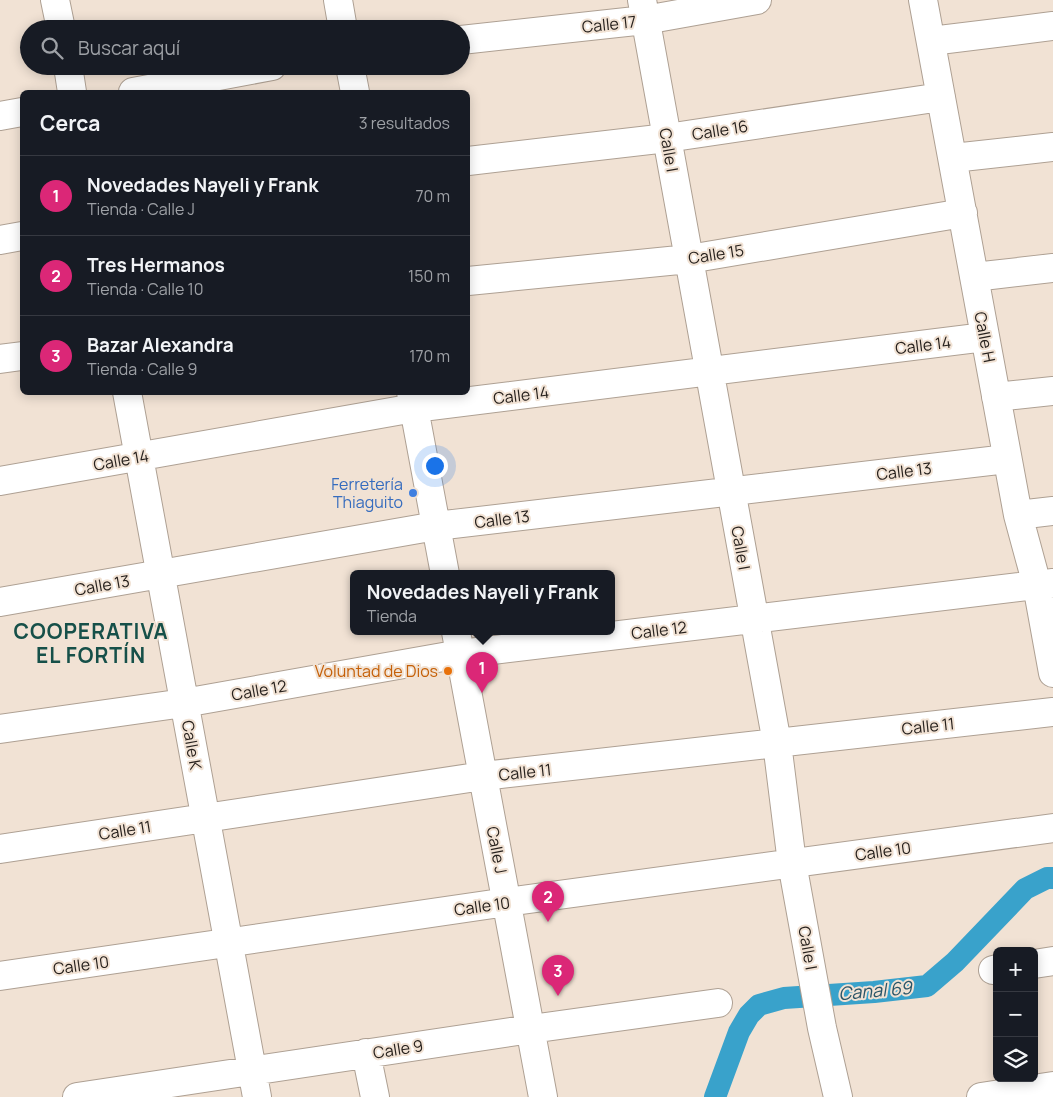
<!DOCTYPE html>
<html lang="es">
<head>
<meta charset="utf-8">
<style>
	:root { --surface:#171b24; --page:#242831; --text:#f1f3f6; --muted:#9ea1a6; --line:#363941; --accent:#db2777 }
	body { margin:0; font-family:Manrope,sans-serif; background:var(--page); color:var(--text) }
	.controls { position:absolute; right:15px; bottom:15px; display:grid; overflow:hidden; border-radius:8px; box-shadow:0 2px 12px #0003 }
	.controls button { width:45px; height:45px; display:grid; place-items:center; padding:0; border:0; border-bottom:1px solid var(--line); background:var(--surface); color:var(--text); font:25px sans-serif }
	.you { position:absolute; left:434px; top:465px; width:18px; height:18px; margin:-12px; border:4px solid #fff; border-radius:50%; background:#1a73e8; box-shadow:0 0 0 8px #1a73e833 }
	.badge { display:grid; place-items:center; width:32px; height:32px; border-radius:50%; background:var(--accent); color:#fff; font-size:16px; font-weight:700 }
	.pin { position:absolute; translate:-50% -41px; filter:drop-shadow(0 1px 2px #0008) }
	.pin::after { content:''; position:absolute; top:26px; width:18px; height:15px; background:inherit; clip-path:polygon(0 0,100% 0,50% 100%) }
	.popup { position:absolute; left:350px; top:570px; width:265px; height:65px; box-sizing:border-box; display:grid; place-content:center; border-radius:8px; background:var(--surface); filter:drop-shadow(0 1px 4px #0005); font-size:16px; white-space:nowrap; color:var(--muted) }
	.popup b { font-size:19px; color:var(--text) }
	.popup::after { content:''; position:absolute; left:50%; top:100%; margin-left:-10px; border:10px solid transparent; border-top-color:var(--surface) }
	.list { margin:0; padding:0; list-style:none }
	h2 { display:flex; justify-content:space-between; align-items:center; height:65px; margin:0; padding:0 20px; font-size:21px }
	h2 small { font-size:16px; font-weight:400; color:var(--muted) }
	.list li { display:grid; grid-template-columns:32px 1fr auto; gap:15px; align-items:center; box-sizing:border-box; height:80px; padding:0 20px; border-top:1px solid var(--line) }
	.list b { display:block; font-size:19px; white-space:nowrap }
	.list p { margin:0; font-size:16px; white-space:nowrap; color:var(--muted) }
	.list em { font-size:16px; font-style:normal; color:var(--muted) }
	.icon { flex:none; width:28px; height:28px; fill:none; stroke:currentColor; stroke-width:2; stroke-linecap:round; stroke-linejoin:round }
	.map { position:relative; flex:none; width:1053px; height:1097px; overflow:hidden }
	.search { position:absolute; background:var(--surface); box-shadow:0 2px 12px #0003; left:20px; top:20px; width:450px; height:55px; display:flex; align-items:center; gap:12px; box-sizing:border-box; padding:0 18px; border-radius:28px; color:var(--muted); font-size:19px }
	.panel { position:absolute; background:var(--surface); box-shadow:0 2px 12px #0003; left:20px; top:90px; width:450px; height:305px; border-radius:8px }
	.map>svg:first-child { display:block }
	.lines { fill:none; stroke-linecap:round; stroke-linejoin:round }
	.canal { stroke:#39a2cb; stroke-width:22 }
	.minor-casing { stroke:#aea093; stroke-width:30 }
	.minor { stroke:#fff; stroke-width:28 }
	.shop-dot { fill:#3f7fe0; stroke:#f1e2d4; stroke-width:2 }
	.food-dot { fill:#e8710a; stroke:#f1e2d4; stroke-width:2 }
	.labels { text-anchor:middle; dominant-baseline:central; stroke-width:4; stroke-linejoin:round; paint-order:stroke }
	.street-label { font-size:16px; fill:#27211d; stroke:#f1e2d4 }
	.shop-label { font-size:16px; fill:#366cbe; stroke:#f1e2d4; text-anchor:end }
	.food-label { font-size:16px; fill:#c56008; stroke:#f1e2d4; text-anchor:end }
	.water-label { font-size:18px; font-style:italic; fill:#295467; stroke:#f1e2d4 }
	.district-label { font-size:21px; font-weight:bold; letter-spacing:1px; fill:#165049; stroke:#f1e2d4 }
</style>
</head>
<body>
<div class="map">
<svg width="1053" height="1097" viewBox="0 0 1053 1097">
	<rect width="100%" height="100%" fill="#f1e2d4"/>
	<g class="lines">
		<!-- canal -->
		<path class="canal" d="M715 1097 739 1032 749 1015 759 1005 784 998 874 992 927 986 955 962 1025 889 1047 878H1053"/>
		<!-- minor casing -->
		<g class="minor-casing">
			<path id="minor" d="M55 0 61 29
				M338 0 343 29
				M642 0 777 743 792 863 822 1028 838 1097
				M923 0 1018 515 1037 585 1053 673
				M461 40 645 20 757 0
				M931 41 1053 26
				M68 66 72 92
				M350 66 355 92
				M133 92 272 66
				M0 116 22 112
				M953 158 1053 147
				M468 161 667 138 941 97
				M0 240 22 236
				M974 277 1053 268
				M468 281 689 259 963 213
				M0 359 22 356
				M127 392 257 1097
				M411 392 445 574
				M996 397 1053 391
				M0 481 414 408 985 337
				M1018 515 1053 511
				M0 602 436 526 1007 459
				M456 632 543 1097
				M0 729 184 703 460 654 1053 583
				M0 849 483 776 1053 712
				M1034 964 1053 961
				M993 970 997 969
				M0 976 507 902 1053 828
				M366 1053 375 1097
				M77 1097 531 1029 718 1003
				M981 1097 1053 1086"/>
		</g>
		<!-- minor -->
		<use href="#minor" class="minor"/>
	</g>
	<!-- markers -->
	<circle class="shop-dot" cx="413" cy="493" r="5"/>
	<circle class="food-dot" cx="448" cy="671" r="5"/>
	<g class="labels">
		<!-- street labels -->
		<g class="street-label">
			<text transform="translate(609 24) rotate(-6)">Calle 17</text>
			<text transform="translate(720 130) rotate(-9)">Calle 16</text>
			<text transform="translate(669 150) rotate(80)">Calle I</text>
			<text transform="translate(716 254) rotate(-9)">Calle 15</text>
			<text transform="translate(985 337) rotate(79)">Calle H</text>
			<text transform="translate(923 345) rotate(-7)">Calle 14</text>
			<text transform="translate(521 395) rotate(-7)">Calle 14</text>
			<text transform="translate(121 460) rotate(-10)">Calle 14</text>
			<text transform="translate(904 471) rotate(-7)">Calle 13</text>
			<text transform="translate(502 519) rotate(-7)">Calle 13</text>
			<text transform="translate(741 548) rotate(80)">Calle I</text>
			<text transform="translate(102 585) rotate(-10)">Calle 13</text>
			<text transform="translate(659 630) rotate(-7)">Calle 12</text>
			<text transform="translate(259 690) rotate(-10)">Calle 12</text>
			<text transform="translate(928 726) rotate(-6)">Calle 11</text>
			<text transform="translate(192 745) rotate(80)">Calle K</text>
			<text transform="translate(525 772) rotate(-6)">Calle 11</text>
			<text transform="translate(125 830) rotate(-9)">Calle 11</text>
			<text transform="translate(497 850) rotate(79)">Calle J</text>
			<text transform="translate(883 851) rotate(-8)">Calle 10</text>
			<text transform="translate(482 906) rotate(-8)">Calle 10</text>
			<text transform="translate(808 948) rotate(80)">Calle I</text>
			<text transform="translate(81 965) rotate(-8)">Calle 10</text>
			<text transform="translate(398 1049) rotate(-9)">Calle 9</text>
		</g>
		<!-- shop labels -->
		<g class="shop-label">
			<text x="403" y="484">Ferretería<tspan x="403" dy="18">Thiaguito</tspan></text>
		</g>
		<!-- food labels -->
		<g class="food-label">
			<text x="438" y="671">Voluntad de Dios</text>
		</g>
		<!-- water labels -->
		<g class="water-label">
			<text transform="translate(875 990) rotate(-5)">Canal 69</text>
		</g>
		<!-- district labels -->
		<g class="district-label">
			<text x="91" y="631">COOPERATIVA<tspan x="91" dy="24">EL FORTÍN</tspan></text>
		</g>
	</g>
</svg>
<div class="controls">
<button>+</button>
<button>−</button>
<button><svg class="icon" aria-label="layers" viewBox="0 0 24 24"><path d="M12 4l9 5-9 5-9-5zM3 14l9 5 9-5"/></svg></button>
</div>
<div class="you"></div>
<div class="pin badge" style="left:482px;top:693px">1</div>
<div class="popup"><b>Novedades Nayeli y Frank</b>Tienda</div>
<div class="pin badge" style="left:548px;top:922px">2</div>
<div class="pin badge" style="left:558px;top:996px">3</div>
<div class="search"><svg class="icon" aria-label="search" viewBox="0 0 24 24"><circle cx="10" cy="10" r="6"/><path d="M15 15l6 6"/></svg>Buscar aquí</div>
<section class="panel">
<h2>Cerca<small>3 resultados</small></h2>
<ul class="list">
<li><span class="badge">1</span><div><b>Novedades Nayeli y Frank</b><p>Tienda · Calle J</p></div><em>70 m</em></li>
<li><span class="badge">2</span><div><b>Tres Hermanos</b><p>Tienda · Calle 10</p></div><em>150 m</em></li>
<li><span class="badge">3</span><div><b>Bazar Alexandra</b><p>Tienda · Calle 9</p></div><em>170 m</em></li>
</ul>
</section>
</div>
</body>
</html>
